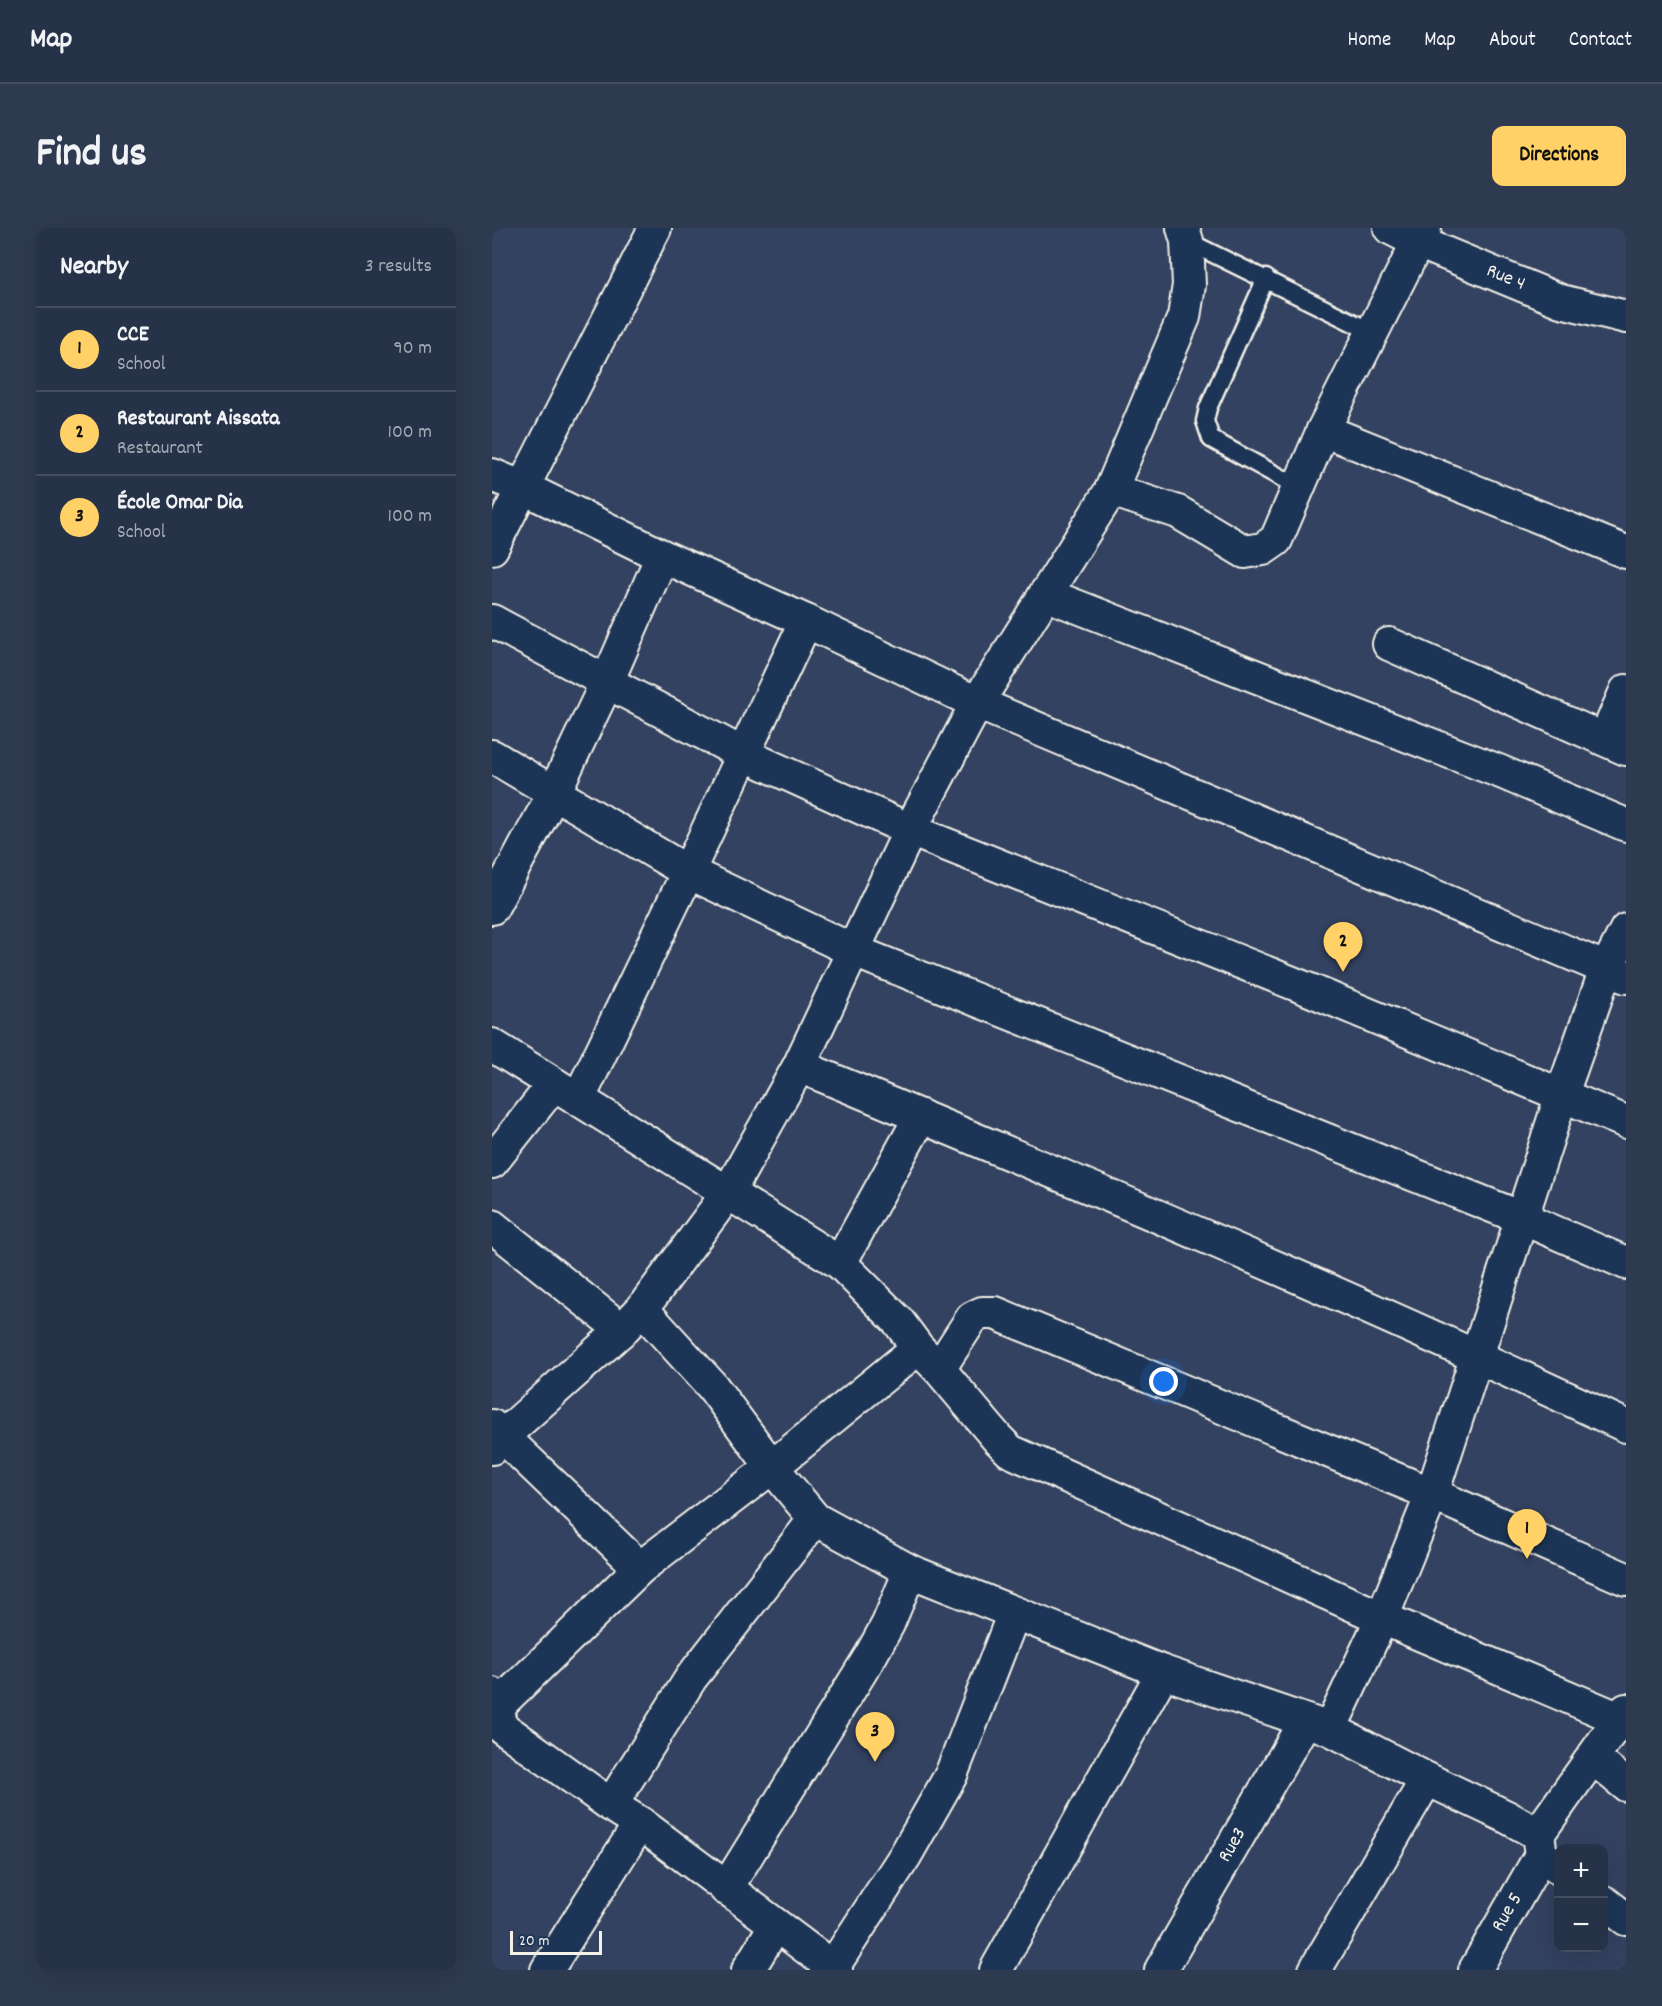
<!DOCTYPE html>
<html lang="en">
<head>
<meta charset="utf-8">
<style>
	:root { --surface:#263248; --page:#2e3a4f; --text:#f1f3f6; --muted:#a4aab4; --line:#424d60; --accent:#ffd166 }
	body { margin:0; font-family:Dekko,sans-serif; background:var(--page); color:var(--text) }
	.controls { position:absolute; right:18px; bottom:18px; display:grid; overflow:hidden; border-radius:12px; box-shadow:0 6px 24px #0002 }
	.controls button { width:54px; height:54px; display:grid; place-items:center; padding:0; border:0; border-bottom:2px solid var(--line); background:var(--surface); color:var(--text); font:30px sans-serif }
	.scale { position:absolute; left:18px; bottom:15px; width:92px; box-sizing:border-box; padding-left:6px; border:3px solid #f4f1e8; border-top:0; font-size:16px; line-height:21px; white-space:nowrap; color:#f4f1e8; -webkit-text-stroke:4px #1d3557; paint-order:stroke }
	.you { position:absolute; left:672px; top:1154px; width:21px; height:21px; margin:-15px; border:4px solid #fff; border-radius:50%; background:#1a73e8; box-shadow:0 0 0 9px #1a73e833 }
	.badge { display:grid; place-items:center; width:39px; height:39px; border-radius:50%; background:var(--accent); color:#111; font-size:20px; font-weight:700 }
	.pin { position:absolute; translate:-50% -50px; filter:drop-shadow(0 2px 3px #0008) }
	.pin::after { content:''; position:absolute; top:32px; width:21px; height:18px; background:inherit; clip-path:polygon(0 0,100% 0,50% 100%) }
	.list { margin:0; padding:0; list-style:none }
	h2 { display:flex; justify-content:space-between; align-items:center; height:78px; margin:0; padding:0 24px; font-size:26px }
	h2 small { font-size:20px; font-weight:400; color:var(--muted) }
	.list li { display:grid; grid-template-columns:39px 1fr auto; gap:18px; align-items:center; box-sizing:border-box; height:84px; padding:0 24px; border-top:2px solid var(--line) }
	.list b { display:block; font-size:22px; white-space:nowrap }
	.list p { margin:0; font-size:20px; white-space:nowrap; color:var(--muted) }
	.list em { font-size:20px; font-style:normal; color:var(--muted) }
	.map { position:relative; flex:none; width:1134px; height:1742px; overflow:hidden; border-radius:12px }
	header { display:flex; align-items:center; gap:36px; box-sizing:border-box; height:84px; padding:0 30px; background:var(--surface); border-bottom:2px solid var(--line) }
	header strong { font-size:28px }
	nav { display:flex; gap:33px; margin-inline-start:auto; font-size:21px }
	.intro { display:flex; align-items:center; justify-content:space-between; box-sizing:border-box; height:144px; padding:0 36px }
	h1 { margin:0; font-size:42px }
	.button { padding:15px 27px; border-radius:12px; background:var(--accent); color:#111; font-size:21px; font-weight:700 }
	main { display:flex; gap:36px; padding:0 36px }
	aside { flex:1; background:var(--surface); border-radius:12px; box-shadow:0 6px 24px #0002 }
	.map>svg:first-child { display:block }
	.lines { fill:none; stroke-linecap:round; stroke-linejoin:round }
	.service-casing { stroke:#f4f1e8; stroke-width:21 }
	.minor-casing { stroke:#f4f1e8; stroke-width:36 }
	.service { stroke:#1d3557; stroke-width:16 }
	.minor { stroke:#1d3557; stroke-width:32 }
	.labels { text-anchor:middle; dominant-baseline:central; stroke-width:5; stroke-linejoin:round; paint-order:stroke }
	.street-label { font-size:20px; fill:#f4f1e8; stroke:#1d3557 }
</style>
</head>
<body>
<header>
<strong>Map</strong>
<nav><a>Home</a><a>Map</a><a>About</a><a>Contact</a></nav>
</header>
<div class="intro"><h1>Find us</h1><a class="button">Directions</a></div>
<main>
<aside>
<h2>Nearby<small>3 results</small></h2>
<ul class="list">
<li><span class="badge">1</span><div><b>CCE</b><p>School</p></div><em>90 m</em></li>
<li><span class="badge">2</span><div><b>Restaurant Aissata</b><p>Restaurant</p></div><em>100 m</em></li>
<li><span class="badge">3</span><div><b>École Omar Dia</b><p>School</p></div><em>100 m</em></li>
</ul>
</aside>
<div class="map">
<svg width="1134" height="1742" viewBox="0 0 1134 1742">
	<rect width="100%" height="100%" fill="#334260"/>
	<filter id="ink" filterUnits="userSpaceOnUse"><feTurbulence type="fractalNoise" baseFrequency=".0167" numOctaves="2"/><feDisplacementMap in="SourceGraphic" scale="12" xChannelSelector="R" yChannelSelector="G"/><feConvolveMatrix kernelMatrix="1 2 1 2 8 2 1 2 1" color-interpolation-filters="sRGB"/></filter>
	<g filter="url(#ink)">
		<g class="lines">
			<!-- service casing -->
			<g class="service-casing">
				<path id="service" d="M695 13 880 104
					M774 50 716 180 713 193 719 211 806 259"/>
			</g>
			<!-- minor casing -->
			<g class="minor-casing">
				<g id="minor">
					<path id="s1" d="M898 0 926 14 1069 73 1134 89"/>
					<path d="M831 202 1134 324"/>
					<path d="M0 247 32 260 170 328 314 393 485 475 1134 749"/>
					<path d="M619 262 686 284 753 324 771 321 784 312 831 202 933 0"/>
					<path d="M0 320 163 0"/>
					<path d="M553 366 1009 544 1134 597"/>
					<path d="M0 393 251 526 418 602 818 762 1134 894"/>
					<path d="M897 416 1134 521"/>
					<path d="M1113 511 1134 463"/>
					<path d="M0 528 196 644 362 723 1030 990 1134 1035"/>
					<path d="M0 680 62 565 115 454 170 328"/>
					<path d="M0 817 348 1035 406 1093 426 1120 447 1141 505 1210 518 1223 890 1390 1128 1491"/>
					<path d="M307 838C585 953 862 1069 1134 1198"/>
					<path d="M87 870 196 644 314 393"/>
					<path d="M0 934 62 856"/>
					<path d="M0 998 130 1102"/>
					<path d="M348 1035 429 888"/>
					<path d="M150 1081 220 1158 280 1239 323 1291 418 1343 671 1444 838 1501 935 1551 1015 1589 1046 1606 1049 1627 1066 1640"/>
					<path d="M447 1141 480 1090 490 1085H503L940 1266 1134 1351"/>
					<path d="M0 1198 148 1340"/>
					<path d="M0 1220 11 1208 130 1102 150 1081 236 965 307 838 418 602 485 475 619 262 692 89 697 57 695 13 691 0"/>
					<path d="M0 1466 9 1475 4 1495 119 1577 148 1595 344 1742"/>
					<path d="M9 1475 148 1340 280 1239 426 1120"/>
					<path d="M838 1501 890 1390 940 1266 1070 866 1114 741 1134 702"/>
					<path d="M1101 1530 1134 1557"/>
					<path d="M119 1577 199 1450 323 1291"/>
					<path d="M1046 1606 1134 1482"/>
					<path d="M234 1661 379 1427 396 1396 418 1343"/>
					<path d="M1112 1674 1134 1691"/>
					<path d="M55 1742 148 1595"/>
					<path d="M256 1742 283 1698"/>
					<path d="M339 1742 413 1628 459 1547 522 1385"/>
					<path d="M504 1742 671 1444"/>
					<path id="s2" d="M669 1742 813 1493"/>
					<path d="M823 1742 935 1551"/>
					<path id="s3" d="M983 1742 1049 1627"/>
				</g>
			</g>
			<!-- service -->
			<use href="#service" class="service"/>
			<!-- minor -->
			<use href="#minor" class="minor"/>
		</g>
	</g>
	<g class="labels">
		<!-- street labels -->
		<g class="street-label">
			<text stroke="none"><textPath href="#s1" startOffset="126">Rue 4</textPath></text>
			<text stroke="none"><textPath href="#s2" startOffset="144">Rue3</textPath></text>
			<text stroke="none"><textPath href="#s3" startOffset="66">Rue 5</textPath></text>
		</g>
	</g>
</svg>
<div class="controls">
<button>+</button>
<button>−</button>
</div>
<div class="scale">20 m</div>
<div class="you"></div>
<div class="pin badge" style="left:1035px;top:1331px">1</div>
<div class="pin badge" style="left:851px;top:744px">2</div>
<div class="pin badge" style="left:383px;top:1534px">3</div>
</div>
</main>
</body>
</html>
